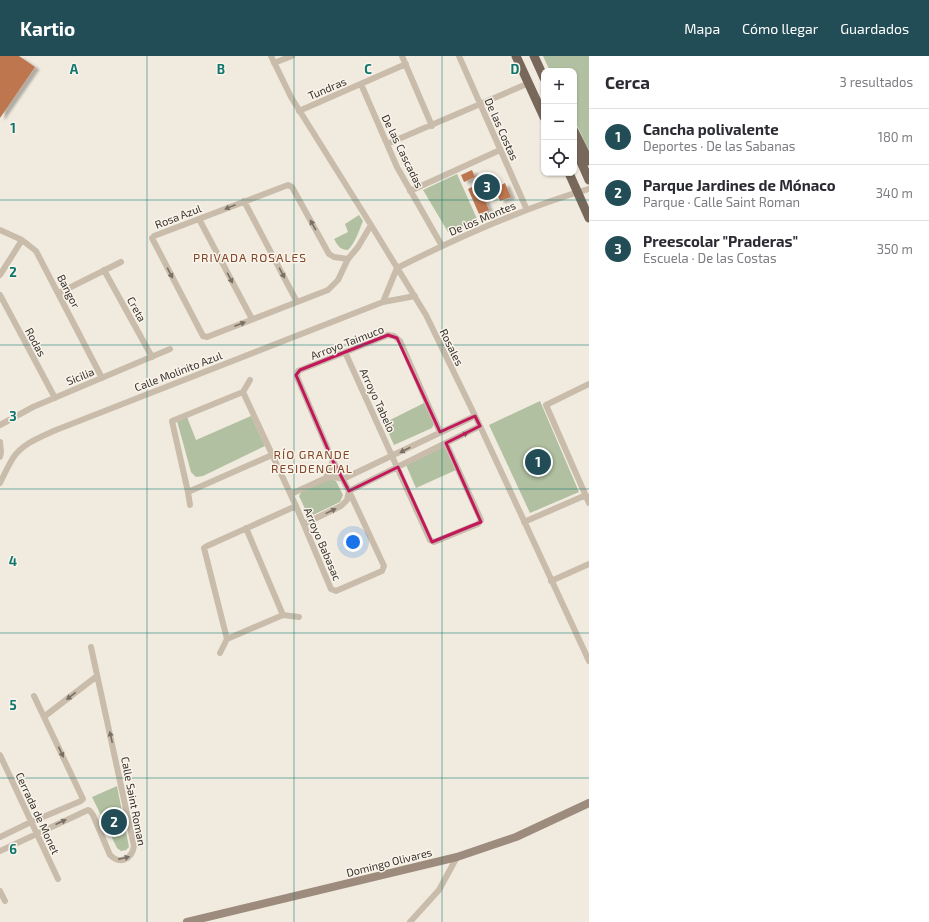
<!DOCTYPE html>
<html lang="es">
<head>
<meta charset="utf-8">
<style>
	:root { --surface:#fff; --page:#f2f2f3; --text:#2b2b33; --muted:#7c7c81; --line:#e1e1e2; --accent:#224d56 }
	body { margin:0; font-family:"Exo 2",sans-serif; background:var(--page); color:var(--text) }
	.controls { position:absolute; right:12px; top:12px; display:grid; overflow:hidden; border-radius:8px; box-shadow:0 1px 3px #0004 }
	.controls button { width:36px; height:36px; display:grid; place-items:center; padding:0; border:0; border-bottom:1px solid var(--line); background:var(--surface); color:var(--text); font:20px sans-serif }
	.you { position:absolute; left:353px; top:486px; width:14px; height:14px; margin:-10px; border:3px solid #fff; border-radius:50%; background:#1a73e8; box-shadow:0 0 0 6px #1a73e833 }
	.badge { display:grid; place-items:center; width:26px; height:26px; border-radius:50%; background:var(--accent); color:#fff; font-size:13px; font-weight:700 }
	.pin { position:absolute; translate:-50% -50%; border:2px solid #fff; box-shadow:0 1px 4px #0006 }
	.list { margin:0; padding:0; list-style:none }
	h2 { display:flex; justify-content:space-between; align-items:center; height:52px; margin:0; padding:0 16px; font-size:17px }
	h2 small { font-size:13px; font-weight:400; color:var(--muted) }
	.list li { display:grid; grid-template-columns:26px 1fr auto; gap:12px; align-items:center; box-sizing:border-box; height:56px; padding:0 16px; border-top:1px solid var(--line) }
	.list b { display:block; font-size:15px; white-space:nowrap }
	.list p { margin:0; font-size:13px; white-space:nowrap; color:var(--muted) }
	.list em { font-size:13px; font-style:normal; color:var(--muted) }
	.icon { flex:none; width:22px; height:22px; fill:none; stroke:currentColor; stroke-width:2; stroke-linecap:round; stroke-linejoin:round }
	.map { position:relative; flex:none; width:589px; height:866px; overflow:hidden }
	header { display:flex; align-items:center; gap:24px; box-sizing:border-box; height:56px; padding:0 20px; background:var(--accent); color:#fff }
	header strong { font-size:19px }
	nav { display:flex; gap:22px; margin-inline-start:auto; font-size:14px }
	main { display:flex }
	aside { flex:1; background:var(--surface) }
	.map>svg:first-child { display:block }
	.green { fill:#b1c0a0 }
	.building { fill:#be7650; filter:url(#shadow) }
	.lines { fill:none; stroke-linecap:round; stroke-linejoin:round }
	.street { stroke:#c9bcab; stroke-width:6 }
	.secondary { stroke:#9d8c7d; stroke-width:8 }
	.primary { stroke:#78685c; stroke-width:9 }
	.oneway { fill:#796f64 }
	.marked { fill:none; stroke:#c2185b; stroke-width:3; stroke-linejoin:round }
	.grid { fill:none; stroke:#0f766e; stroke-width:1; stroke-opacity:0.55 }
	.labels { text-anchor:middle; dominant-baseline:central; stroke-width:3; stroke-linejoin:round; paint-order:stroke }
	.street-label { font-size:11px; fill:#37302a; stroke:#f9f4eb }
	.neighbourhood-label { font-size:12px; letter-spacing:1px; fill:#814728; stroke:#f9f4eb }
	.grid-label { font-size:13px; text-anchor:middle; font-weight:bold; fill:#0f766e; stroke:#f9f4eb; stroke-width:3; stroke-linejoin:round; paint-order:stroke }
</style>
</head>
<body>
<header>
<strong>Kartio</strong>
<nav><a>Mapa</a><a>Cómo llegar</a><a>Guardados</a></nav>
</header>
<main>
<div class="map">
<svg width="589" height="866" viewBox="0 0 589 866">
	<defs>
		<filter id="shadow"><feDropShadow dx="4.5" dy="2.5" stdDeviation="1" flood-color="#0004"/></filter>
	</defs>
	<rect width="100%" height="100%" fill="#f1ebdf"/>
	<!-- green -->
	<path class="green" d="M543 0H589V95L574 63V15H550Z
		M457 118 478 165 448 176 423 134Z
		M359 159 363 165C359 175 355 187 348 194 340 194 338 190 334 183L348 176 345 168Z
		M540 345 579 436 530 457 489 369Z
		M424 347 434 368 432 372 394 389 384 367Z
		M251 360 265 390 203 420 196 421 191 416 177 365 187 361 196 384Z
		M444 390 456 414 416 432 406 409Z
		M329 422 336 425 343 439 340 446 313 459 307 457 299 440 302 435Z
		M117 730 129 791 126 794 121 795 117 792 92 741Z"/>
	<!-- building -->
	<path class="building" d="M0 0H19L35 11 0 62Z
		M472 114 475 121 464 126 461 119Z
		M505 127 511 141 500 145 495 132Z
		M478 128 489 154 479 158 468 133Z"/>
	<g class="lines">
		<!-- street -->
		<path class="street" d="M271 0 291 41 371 169 426 259 480 370 589 605
			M402 0 432 70
			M459 0 527 154
			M274 7 292 0
			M361 28 397 111 442 190
			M299 55 406 8
			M387 88 529 27
			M410 135 500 94
			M244 145 297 246
			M199 163 252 263
			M0 174 22 184 36 195 102 322
			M348 203 334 201 329 198 292 131 288 129 154 180 152 182 203 280 207 281 328 234 338 224 348 203 358 191 371 169
			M104 214 152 301
			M0 219 22 184
			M59 237 121 206
			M0 239 55 342
			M383 246 397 212C459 181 523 152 589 133
			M345 296 430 484 434 486 478 468 481 464 446 387
			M589 328 546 349 589 447
			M243 336 250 324
			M0 369 33 351 170 293
			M0 386 1 396 0 401
			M272 399 188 436 172 365 243 336 296 450 331 533 336 535 382 515 384 510 349 435 333 405 297 321 298 315 388 279 394 280 400 285 440 376
			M326 422 333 405
			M0 427C4 419 8 410 13 402 23 387 41 381 56 374L383 246 415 240
			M188 436 190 449
			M291 438 326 422 334 421 343 423 475 360
			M524 466 586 439
			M304 468 341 450 347 444 349 435 480 370
			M246 472 283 559 227 583 204 492 207 490 296 450
			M551 525 589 508
			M283 559 299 561
			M220 597 227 583
			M45 660 97 620
			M0 699 58 823
			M0 781 31 766 81 745 83 743 34 640
			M0 795 88 754 90 755 93 759 110 799C120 809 132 803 134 790L91 591
			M0 835 5 845
			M410 866 439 834 457 801"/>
		<!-- secondary -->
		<path class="secondary" d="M187 866 457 801 516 781 589 747"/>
		<!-- primary -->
		<path class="primary" d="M516 0 544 61
			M534 0 544 22
			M574 75 589 105
			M574 90 589 124
			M569 117 589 162"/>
	</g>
	<!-- one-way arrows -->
	<defs><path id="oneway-solid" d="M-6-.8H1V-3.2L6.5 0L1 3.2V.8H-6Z"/></defs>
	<g class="oneway">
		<use href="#oneway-solid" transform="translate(230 151) rotate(158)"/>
		<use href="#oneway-solid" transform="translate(313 169) rotate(-119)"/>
		<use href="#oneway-solid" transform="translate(170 217) rotate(62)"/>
		<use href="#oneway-solid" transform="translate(282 217) rotate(62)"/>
		<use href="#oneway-solid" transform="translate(230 222) rotate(62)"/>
		<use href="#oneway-solid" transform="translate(240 268) rotate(-21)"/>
		<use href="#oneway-solid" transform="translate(463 379) rotate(-27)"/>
		<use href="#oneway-solid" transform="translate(405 394) rotate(153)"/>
		<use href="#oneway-solid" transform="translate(331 455) rotate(-26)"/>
		<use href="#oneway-solid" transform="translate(71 640) rotate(142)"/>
		<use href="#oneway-solid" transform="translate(111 681) rotate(-103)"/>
		<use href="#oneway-solid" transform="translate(61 696) rotate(65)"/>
		<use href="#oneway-solid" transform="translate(61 766) rotate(-24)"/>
		<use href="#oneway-solid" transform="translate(124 802) rotate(-13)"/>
	</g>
	<!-- marked area -->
	<path class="marked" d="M388 279 397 282 440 376 475 360 480 370 446 387 481 466 432 486 398 411 349 435 333 405 296 319 300 314Z"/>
	<!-- grid -->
	<path class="grid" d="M147 0V866M294 0V866M442 0V866M0 144H589M0 289H589M0 433H589M0 577H589M0 722H589"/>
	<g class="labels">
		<!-- street labels -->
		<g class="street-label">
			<text transform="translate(327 32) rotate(-23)">Tundras</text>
			<text transform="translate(502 73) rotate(66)">De las Costas</text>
			<text transform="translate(403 95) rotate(64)">De las Cascadas</text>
			<text transform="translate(178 160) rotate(-21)">Rosa Azul</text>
			<text transform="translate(482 162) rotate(-23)">De los Montes</text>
			<text transform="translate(69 235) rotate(63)">Bangor</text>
			<text transform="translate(137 253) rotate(61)">Creta</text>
			<text transform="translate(36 286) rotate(62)">Rodas</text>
			<text transform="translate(347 286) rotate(-21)">Arroyo Taimuco</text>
			<text transform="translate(452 291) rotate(64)">Rosales</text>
			<text transform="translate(178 315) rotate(-21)">Calle Molinito Azul</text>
			<text transform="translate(80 320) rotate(-22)">Sicilia</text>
			<text transform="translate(378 344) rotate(65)">Arroyo Tabelo</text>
			<text transform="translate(323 488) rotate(67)">Arroyo Babasac</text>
			<text transform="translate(134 745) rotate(79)">Calle Saint Roman</text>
			<text transform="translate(38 757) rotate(65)">Cerrada de Monet</text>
			<text transform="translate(389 806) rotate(-14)">Domingo Olivares</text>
		</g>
		<!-- neighbourhood labels -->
		<g class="neighbourhood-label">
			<text x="250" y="201">PRIVADA ROSALES</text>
			<text x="312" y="398">RÍO GRANDE<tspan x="312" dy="14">RESIDENCIAL</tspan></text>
		</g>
	</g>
	<g class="grid-label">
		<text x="74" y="18">A</text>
		<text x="221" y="18">B</text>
		<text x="368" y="18">C</text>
		<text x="515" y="18">D</text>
		<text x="13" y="77">1</text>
		<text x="13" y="221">2</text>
		<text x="13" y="365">3</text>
		<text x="13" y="510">4</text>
		<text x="13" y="654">5</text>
		<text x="13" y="798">6</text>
	</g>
</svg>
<div class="controls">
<button>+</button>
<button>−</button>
<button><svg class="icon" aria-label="locate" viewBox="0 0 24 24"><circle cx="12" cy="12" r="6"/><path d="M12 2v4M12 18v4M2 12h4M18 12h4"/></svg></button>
</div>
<div class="you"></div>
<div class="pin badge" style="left:538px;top:406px">1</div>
<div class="pin badge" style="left:114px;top:766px">2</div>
<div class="pin badge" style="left:487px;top:131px">3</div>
</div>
<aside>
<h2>Cerca<small>3 resultados</small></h2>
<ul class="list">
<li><span class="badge">1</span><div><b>Cancha polivalente</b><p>Deportes · De las Sabanas</p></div><em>180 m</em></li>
<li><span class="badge">2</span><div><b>Parque Jardines de Mónaco</b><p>Parque · Calle Saint Roman</p></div><em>340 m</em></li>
<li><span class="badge">3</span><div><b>Preescolar &quot;Praderas&quot;</b><p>Escuela · De las Costas</p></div><em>350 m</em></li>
</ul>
</aside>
</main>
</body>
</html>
